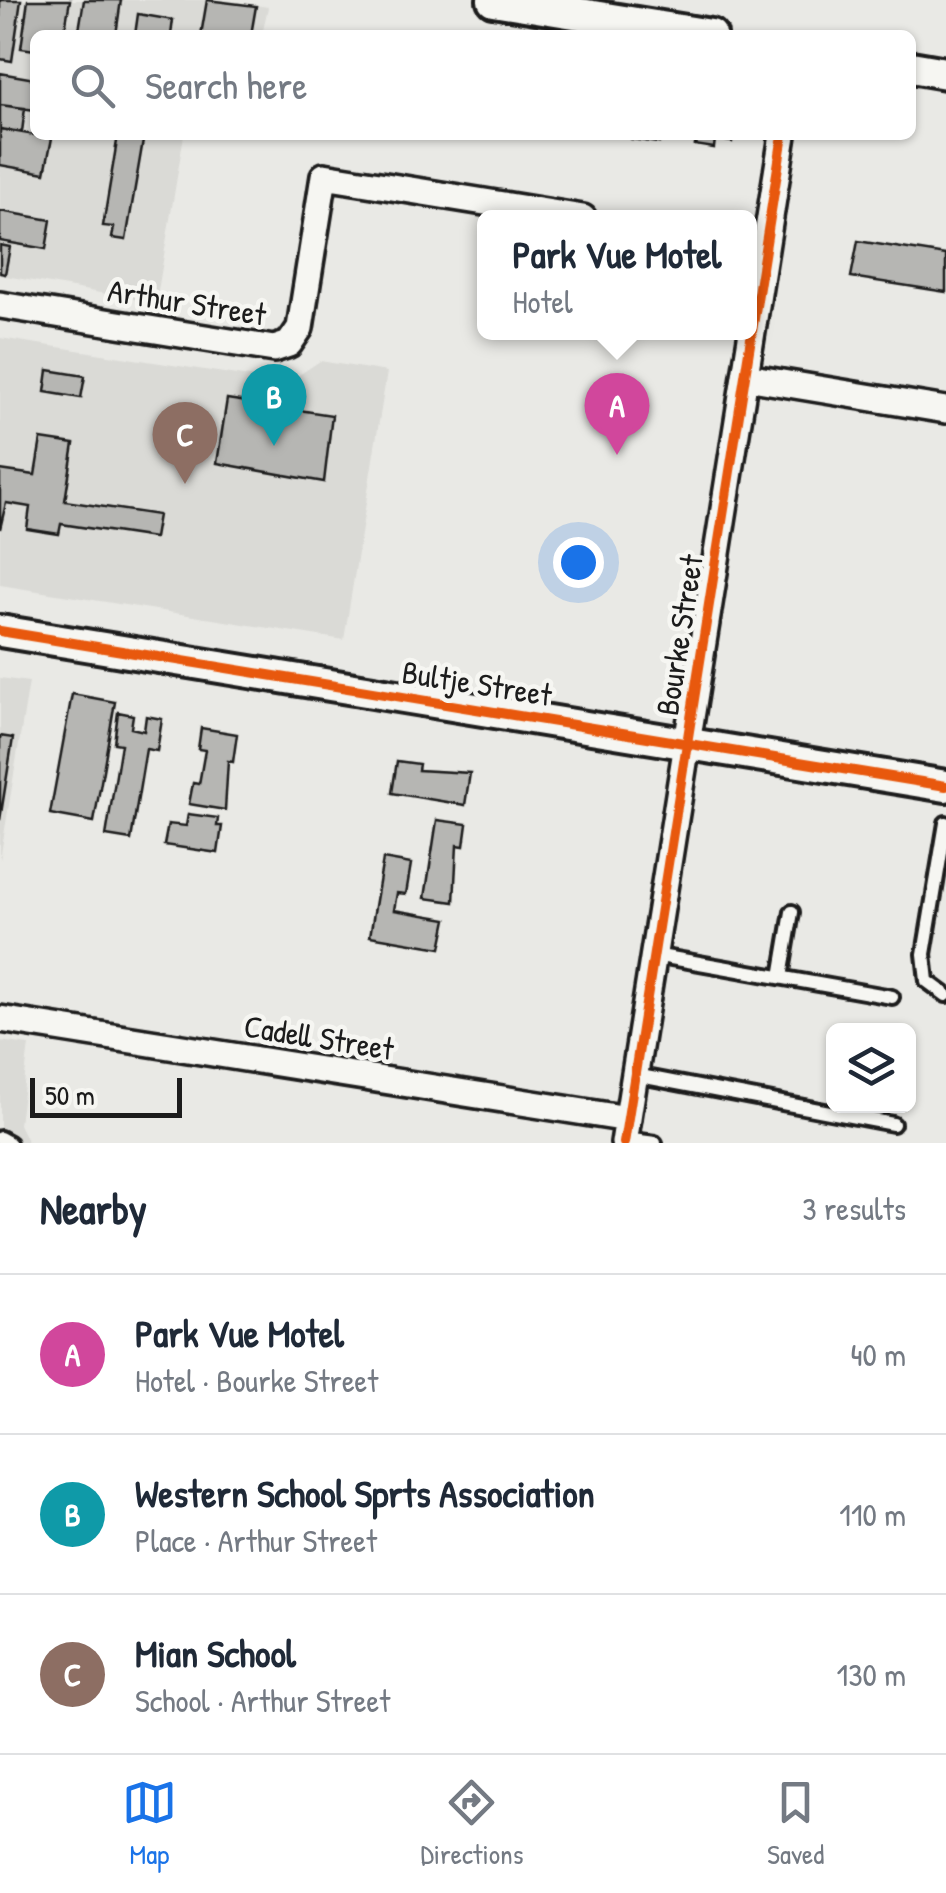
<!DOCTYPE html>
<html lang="en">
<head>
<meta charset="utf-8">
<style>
	:root { --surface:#fff; --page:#f6f6f7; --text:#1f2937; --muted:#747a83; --line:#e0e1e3; --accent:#1a73e8 }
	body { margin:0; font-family:"Patrick Hand",sans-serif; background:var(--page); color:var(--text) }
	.controls { position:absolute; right:30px; bottom:30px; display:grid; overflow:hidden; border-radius:15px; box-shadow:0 2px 8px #0004 }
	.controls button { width:90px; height:90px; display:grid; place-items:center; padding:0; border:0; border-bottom:2px solid var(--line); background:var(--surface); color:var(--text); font:50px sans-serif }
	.scale { position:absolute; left:30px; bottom:25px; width:152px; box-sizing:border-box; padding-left:10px; border:5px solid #1c1c1c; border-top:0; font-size:28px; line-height:35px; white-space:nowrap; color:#1c1c1c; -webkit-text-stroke:8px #f6f6f2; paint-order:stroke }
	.you { position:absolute; left:578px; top:562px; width:35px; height:35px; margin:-25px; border:8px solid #fff; border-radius:50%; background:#1a73e8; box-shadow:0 0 0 15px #1a73e833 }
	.badge { display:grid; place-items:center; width:65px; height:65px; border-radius:50%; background:var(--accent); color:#fff; font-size:32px; font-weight:700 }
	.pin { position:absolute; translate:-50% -82px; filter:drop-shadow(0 2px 5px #0008) }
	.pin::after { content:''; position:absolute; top:52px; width:35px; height:30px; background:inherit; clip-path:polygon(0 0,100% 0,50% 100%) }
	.popup { position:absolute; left:477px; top:210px; width:280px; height:130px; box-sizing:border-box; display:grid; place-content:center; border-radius:15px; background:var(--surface); filter:drop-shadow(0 2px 8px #0005); font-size:32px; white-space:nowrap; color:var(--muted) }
	.popup b { font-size:38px; color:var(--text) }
	.popup::after { content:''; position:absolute; left:50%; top:100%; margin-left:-20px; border:20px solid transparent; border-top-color:var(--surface) }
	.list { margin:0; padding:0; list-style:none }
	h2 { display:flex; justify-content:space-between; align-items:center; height:130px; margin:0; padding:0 40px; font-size:42px }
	h2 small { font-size:32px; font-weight:400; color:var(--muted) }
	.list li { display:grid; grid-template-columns:65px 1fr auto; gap:30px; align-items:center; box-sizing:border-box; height:160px; padding:0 40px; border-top:2px solid var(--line) }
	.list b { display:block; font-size:38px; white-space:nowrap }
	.list p { margin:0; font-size:32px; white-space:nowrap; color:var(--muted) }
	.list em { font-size:32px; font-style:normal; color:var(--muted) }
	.icon { flex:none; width:55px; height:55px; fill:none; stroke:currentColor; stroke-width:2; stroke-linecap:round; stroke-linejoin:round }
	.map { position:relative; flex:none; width:946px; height:1143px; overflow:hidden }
	.search { position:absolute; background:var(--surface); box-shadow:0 2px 8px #0004; left:30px; right:30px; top:30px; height:110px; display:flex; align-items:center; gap:25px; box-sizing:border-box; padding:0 35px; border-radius:15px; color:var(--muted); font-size:38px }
	.sheet { height:610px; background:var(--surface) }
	nav { display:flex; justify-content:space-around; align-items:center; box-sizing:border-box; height:140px; border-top:2px solid var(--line); background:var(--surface); font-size:28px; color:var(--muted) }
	nav a { display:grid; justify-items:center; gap:5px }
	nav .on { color:var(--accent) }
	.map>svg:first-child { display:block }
	.built { fill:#dadad6 }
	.building { fill:#b6b6b3; stroke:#1c1c1c; stroke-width:2.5 }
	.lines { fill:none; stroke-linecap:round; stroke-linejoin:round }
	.service-casing { stroke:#1c1c1c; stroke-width:20 }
	.minor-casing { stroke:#1c1c1c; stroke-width:32 }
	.tertiary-casing { stroke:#1c1c1c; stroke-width:38 }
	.service { stroke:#f6f6f2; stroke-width:12 }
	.minor { stroke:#f6f6f2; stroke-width:25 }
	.tertiary { stroke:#f6f6f2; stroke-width:30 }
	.cycleway-casing { stroke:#f6f6f2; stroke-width:16 }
	.cycleway { stroke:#e8590c; stroke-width:10 }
	.labels { text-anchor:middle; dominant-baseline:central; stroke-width:9; stroke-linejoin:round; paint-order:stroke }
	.street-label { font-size:32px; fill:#1c1c1c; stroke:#f6f6f2 }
</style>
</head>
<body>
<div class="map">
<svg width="946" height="1143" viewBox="0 0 946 1143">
	<rect width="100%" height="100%" fill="#e9e9e5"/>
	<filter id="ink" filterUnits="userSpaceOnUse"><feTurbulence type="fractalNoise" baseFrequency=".01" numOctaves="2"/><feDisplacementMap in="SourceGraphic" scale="20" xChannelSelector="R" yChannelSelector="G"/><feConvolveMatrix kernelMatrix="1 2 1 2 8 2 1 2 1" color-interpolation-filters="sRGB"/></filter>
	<g filter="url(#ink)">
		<!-- built -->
		<path class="built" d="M0 0H224L268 7 262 35H35V135H184L156 303 0 275Z
			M0 338 287 383 320 361 387 372 344 640 0 585Z
			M0 678 29 682 0 860Z
			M0 1041 29 1045 19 1124 28 1143H0Z"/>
		<!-- building -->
		<path class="building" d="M0 0H21L12 61 0 59Z
			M28 0H70L64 35H35V50L21 48Z
			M84 0H121L116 35 79 30Z
			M207 0 256 6 251 35H201Z
			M138 14 173 20 171 35H135Z
			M0 73 35 79V110L0 105Z
			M0 105 25 108 22 132 0 129Z
			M0 129 52 138 45 173 0 165Z
			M118 135H144L126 240 112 238 114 227 103 226Z
			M631 135H660L659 143 631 139Z
			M664 135H693L692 142 663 139Z
			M697 135H733L732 142 715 139 714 148 695 145Z
			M0 211 51 220 46 249 0 241Z
			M858 241 946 255V292L851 277Z
			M0 245 10 247 5 274 0 273Z
			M48 370 85 376 81 398 45 392Z
			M227 399 332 415 324 482 217 463Z
			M41 439 74 444 65 501 158 515 154 538 61 524 59 534 27 529 30 507 6 503 0 529V470L35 475Z
			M72 694 115 702 94 822 50 814Z
			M118 712 133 715 131 728 144 731 146 716 162 719 157 751 146 749 131 840 106 836 121 744 114 743Z
			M201 728 237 734 233 762 228 761 225 810 189 804 193 783 199 784 205 750 198 749Z
			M0 736 13 738 0 820Z
			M397 761 419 764 418 770 470 773 465 805 392 793Z
			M188 814 218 818 217 826H222L218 853 164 845 168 824 186 826Z
			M437 820 467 824 464 846 457 845 454 902 425 898Z
			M383 859 411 864 406 894 397 893 394 910 447 919 441 948 370 936Z"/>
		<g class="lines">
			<!-- service casing -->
			<g class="service-casing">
				<path id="service" d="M946 823 924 954 927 981 946 995
					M654 955 892 997
					M781 977 792 912
					M635 1075 893 1124
					M0 1138 9 1143
					M625 1139 655 1143"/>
			</g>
			<!-- minor casing -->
			<g class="minor-casing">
				<path id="minor" d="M0 305 274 349 289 344 300 328 324 176 583 218
					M746 377 946 410
					M0 1019 628 1119
					M624 1143 783 135"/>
			</g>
			<!-- tertiary casing -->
			<g class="tertiary-casing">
				<path id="tertiary" d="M493 0 711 35
					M911 67 946 73
					M0 631 946 786"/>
			</g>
			<!-- service -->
			<use href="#service" class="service"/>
			<!-- minor -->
			<use href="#minor" class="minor"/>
			<!-- tertiary -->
			<use href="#tertiary" class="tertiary"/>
			<!-- cycleway casing -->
			<g class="cycleway-casing">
				<path id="cycleway" d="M0 631 946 786
					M624 1143 783 135"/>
			</g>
			<!-- cycleway -->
			<use href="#cycleway" class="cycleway"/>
		</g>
	</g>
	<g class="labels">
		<!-- street labels -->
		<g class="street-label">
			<text transform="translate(187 302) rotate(9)">Arthur Street</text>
			<text transform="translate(679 635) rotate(-81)">Bourke Street</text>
			<text transform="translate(477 683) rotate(9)">Bultje Street</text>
			<text transform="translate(319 1037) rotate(9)">Cadell Street</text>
		</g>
	</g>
</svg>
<div class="controls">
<button><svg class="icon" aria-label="layers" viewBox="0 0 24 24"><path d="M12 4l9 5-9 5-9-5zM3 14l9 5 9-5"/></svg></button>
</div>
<div class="scale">50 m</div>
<div class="you"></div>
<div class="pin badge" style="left:617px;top:455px;background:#d1479c">A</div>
<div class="popup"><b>Park Vue Motel</b>Hotel</div>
<div class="pin badge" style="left:274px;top:446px;background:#0f9aa8">B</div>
<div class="pin badge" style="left:185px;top:484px;background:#8d6e63">C</div>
<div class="search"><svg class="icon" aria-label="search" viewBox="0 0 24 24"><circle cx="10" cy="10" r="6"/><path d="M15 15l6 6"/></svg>Search here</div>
</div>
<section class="sheet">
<h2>Nearby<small>3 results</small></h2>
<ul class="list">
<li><span class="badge" style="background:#d1479c">A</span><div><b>Park Vue Motel</b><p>Hotel · Bourke Street</p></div><em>40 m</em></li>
<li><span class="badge" style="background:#0f9aa8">B</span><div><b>Western School Sprts Association</b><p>Place · Arthur Street</p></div><em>110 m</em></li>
<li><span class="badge" style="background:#8d6e63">C</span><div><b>Mian School</b><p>School · Arthur Street</p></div><em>130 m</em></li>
</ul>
</section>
<nav>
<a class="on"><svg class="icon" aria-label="map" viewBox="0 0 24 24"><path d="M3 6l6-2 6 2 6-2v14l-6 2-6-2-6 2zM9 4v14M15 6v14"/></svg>Map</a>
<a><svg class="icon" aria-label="directions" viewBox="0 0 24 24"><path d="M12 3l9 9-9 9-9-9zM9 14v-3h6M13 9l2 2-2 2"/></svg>Directions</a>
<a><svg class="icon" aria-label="saved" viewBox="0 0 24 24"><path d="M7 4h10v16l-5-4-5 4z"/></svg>Saved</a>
</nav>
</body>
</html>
